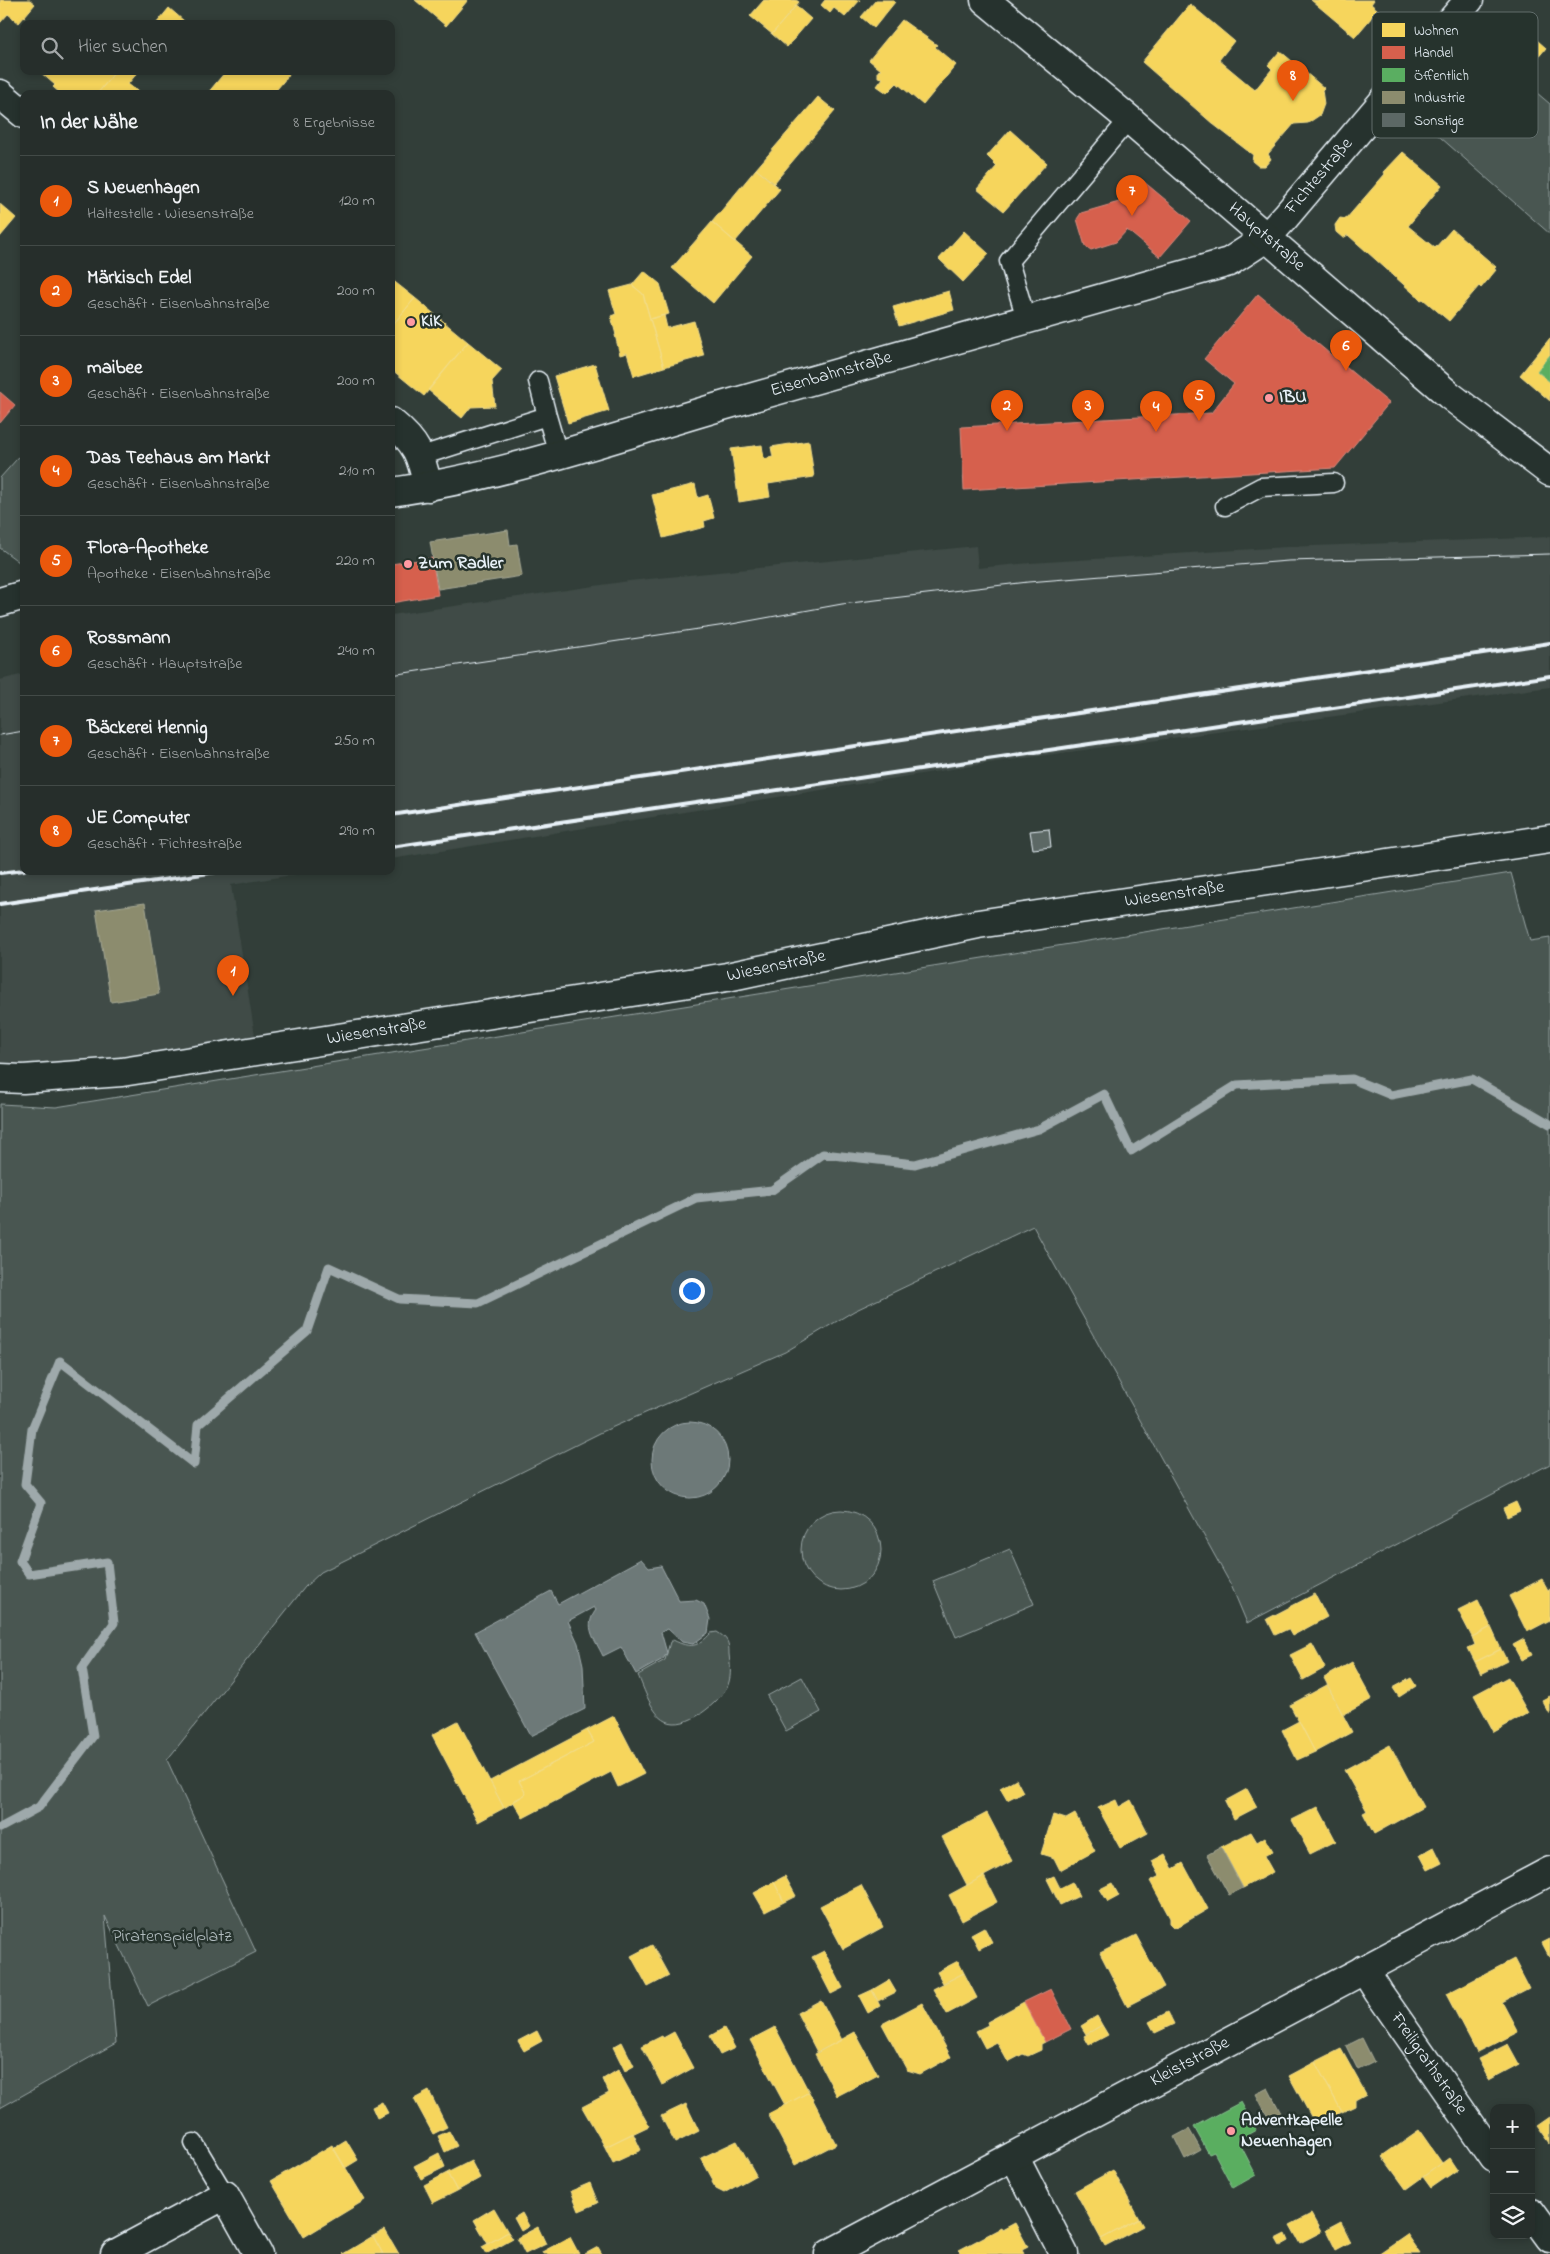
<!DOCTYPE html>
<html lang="de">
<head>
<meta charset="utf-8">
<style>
	:root { --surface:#262e2b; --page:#2e3633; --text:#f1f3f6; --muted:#a4a8a9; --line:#424a47; --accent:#ea580c }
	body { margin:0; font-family:"Indie Flower",sans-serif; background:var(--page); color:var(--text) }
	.controls { position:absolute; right:15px; bottom:15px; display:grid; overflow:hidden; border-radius:10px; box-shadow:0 2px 8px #0003 }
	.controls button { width:45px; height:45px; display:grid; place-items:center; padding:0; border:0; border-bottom:1px solid var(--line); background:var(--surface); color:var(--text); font:25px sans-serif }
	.you { position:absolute; left:691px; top:1290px; width:18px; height:18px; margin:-12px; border:4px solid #fff; border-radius:50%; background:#1a73e8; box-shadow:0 0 0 8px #1a73e833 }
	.badge { display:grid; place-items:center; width:32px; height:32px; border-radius:50%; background:var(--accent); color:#fff; font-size:16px; font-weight:700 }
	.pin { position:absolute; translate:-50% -41px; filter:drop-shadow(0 1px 2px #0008) }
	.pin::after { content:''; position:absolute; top:26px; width:18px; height:15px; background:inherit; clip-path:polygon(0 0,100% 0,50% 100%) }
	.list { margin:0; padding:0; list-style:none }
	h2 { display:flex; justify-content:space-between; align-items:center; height:65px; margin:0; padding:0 20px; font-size:21px }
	h2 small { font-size:16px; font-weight:400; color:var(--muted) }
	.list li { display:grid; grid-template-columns:32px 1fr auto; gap:15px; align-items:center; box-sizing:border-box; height:90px; padding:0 20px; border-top:1px solid var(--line) }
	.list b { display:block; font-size:19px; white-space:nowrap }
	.list p { margin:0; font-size:16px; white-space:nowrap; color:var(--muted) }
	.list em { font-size:16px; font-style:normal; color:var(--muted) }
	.icon { flex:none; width:28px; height:28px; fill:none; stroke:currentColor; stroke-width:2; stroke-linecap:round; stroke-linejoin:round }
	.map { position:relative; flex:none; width:1550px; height:2254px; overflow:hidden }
	.search { position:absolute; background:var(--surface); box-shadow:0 2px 8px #0003; left:20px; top:20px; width:375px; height:55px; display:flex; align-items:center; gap:12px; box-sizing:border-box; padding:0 18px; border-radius:10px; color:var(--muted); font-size:19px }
	.panel { position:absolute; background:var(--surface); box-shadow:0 2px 8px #0003; left:20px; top:90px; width:375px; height:785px; border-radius:10px }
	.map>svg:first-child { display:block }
	.built { fill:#3f4b46 }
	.green { fill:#495651; stroke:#98a4a4 }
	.water { fill:#6d7978; stroke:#9ea9ab }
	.homes { fill:#f6d55c; stroke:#f2dd8b }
	.shops { fill:#d6604d; stroke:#db8c80 }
	.public { fill:#5aae61; stroke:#85c28e }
	.industry { fill:#8c8c6e; stroke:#a8aa97 }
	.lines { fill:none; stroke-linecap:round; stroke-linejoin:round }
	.stream { stroke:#9ea9ab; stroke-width:9 }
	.building { fill:#5c6865; stroke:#e8f1f8 }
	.service-casing { stroke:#e8f1f8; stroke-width:21 }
	.minor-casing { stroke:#e8f1f8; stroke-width:31 }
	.tertiary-casing { stroke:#e8f1f8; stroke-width:31 }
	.secondary-casing { stroke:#e8f1f8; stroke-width:31 }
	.service { stroke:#26332d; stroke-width:18 }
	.minor { stroke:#26332d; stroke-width:28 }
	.tertiary { stroke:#26332d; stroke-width:28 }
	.secondary { stroke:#26332d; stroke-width:28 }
	.tram { stroke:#e8f1f8; stroke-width:1 }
	.rail { stroke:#e8f1f8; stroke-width:4 }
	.poi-dot { fill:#ff9aa2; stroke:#26332d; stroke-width:2 }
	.labels { text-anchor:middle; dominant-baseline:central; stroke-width:5; stroke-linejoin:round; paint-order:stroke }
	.street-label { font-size:18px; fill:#e8f1f8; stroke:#26332d }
	.poi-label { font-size:18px; font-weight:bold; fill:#e8f1f8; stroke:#26332d; text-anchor:start }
	.park-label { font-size:18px; fill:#b0bbbe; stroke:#26332d }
	.key { fill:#26332d; stroke:#606c6a; stroke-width:1 }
	.key-label { font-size:14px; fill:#e8f1f8 }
</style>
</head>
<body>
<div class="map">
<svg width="1550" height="2254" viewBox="0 0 1550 2254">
	<rect width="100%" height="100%" fill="#323e39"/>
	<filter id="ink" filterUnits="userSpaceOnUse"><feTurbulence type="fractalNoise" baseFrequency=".02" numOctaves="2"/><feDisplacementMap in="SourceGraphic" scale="10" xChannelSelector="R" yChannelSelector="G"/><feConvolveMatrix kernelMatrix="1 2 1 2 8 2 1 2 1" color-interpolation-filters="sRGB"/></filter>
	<g filter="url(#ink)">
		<!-- built -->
		<path class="built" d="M1550 537V687L996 762 391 859V615L629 581 976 546 978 568 1030 563 1286 547Z
			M24 674V871H315L231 885 256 1042 131 1058 0 1067V680Z"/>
		<!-- green -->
		<path class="green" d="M1477 42 1550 104V234L1415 115Z
			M24 451V560L19 562 0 548V478Z
			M1511 873 1530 941 1550 938V1464L1247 1623 1231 1585 1033 1226 854 1311 785 1352 604 1431 321 1572 305 1587 167 1760 256 1952 148 2006 105 1916 116 2043 0 2108V1104L56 1107Z
			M801 1550a40 40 0 1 1 80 0a40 40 0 1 1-80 0Z
			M1010 1549 1034 1604 956 1637 933 1581Z
			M717 1632C728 1639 729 1642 729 1654 730 1665 732 1674 728 1685 720 1702 686 1731 666 1721 652 1714 644 1689 638 1675L665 1660 670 1642 673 1640C691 1649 698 1647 711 1633Z
			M802 1677 821 1712 786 1731 767 1696Z"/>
		<!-- water -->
		<path class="water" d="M652 1460a38 38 0 1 1 76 0a38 38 0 1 1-76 0Z
			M641 1559 649 1568 661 1566 679 1601 696 1600 704 1604 710 1619 708 1633 693 1644 682 1642 668 1629 661 1632 667 1653 663 1659 636 1674 621 1647 603 1656C595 1639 583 1627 596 1610L594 1607 568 1621 578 1643 583 1665 585 1709 531 1736 475 1632 551 1591 558 1604Z"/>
		<!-- homes -->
		<path class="homes" d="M0 0H30L35 4 19 23 8 14 0 23Z
			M415 0H468L446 26Z
			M764 0H796L799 2 772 34 750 16Z
			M825 0H860L845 17 834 8 830 13 821 5Z
			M876 0H892L895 2 874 28 861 17Z
			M1311 0H1374L1371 4 1378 10 1355 37Z
			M1190 4 1234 41 1219 60 1255 90 1272 69 1268 65 1280 51 1324 88 1322 90 1324 104 1320 115 1308 123 1294 124 1268 154 1271 159 1265 166H1258L1252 161 1253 155 1213 124 1142 62Z
			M796 6 811 19 787 47 772 34Z
			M169 8 184 21 182 24H156Z
			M902 20 937 45 935 47 956 65 923 105 897 83 887 93 877 86 883 78 878 77V71L881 70 869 60Z
			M1514 20 1546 48 1527 71 1532 75 1530 77 1532 80 1527 87 1486 52Z
			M39 71H114L115 72 97 94H61L53 87 55 85Z
			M116 71H139L128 84 141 94H97Z
			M226 71H292L273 94H207Z
			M818 97 835 111 774 183 756 169Z
			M1010 130 1047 163 1004 211 977 189 997 166 987 156Z
			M1403 152 1442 185 1408 226 1435 248 1452 229 1496 267 1494 269 1496 270 1481 288 1479 286 1449 321 1423 299 1421 300 1348 235 1343 238 1336 232 1335 225 1340 218 1346 219 1385 174 1384 172Z
			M756 169 780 189 735 242 712 222Z
			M0 204 16 218 0 237Z
			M712 222 752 256 713 303 672 268Z
			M964 231 989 254 963 282 939 259Z
			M644 271 660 284 669 314 650 319 643 294 632 285Z
			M391 279 415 298 391 327Z
			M632 285 643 294 664 367 634 376 627 353 620 355 615 335H616L611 316 616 314 609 291Z
			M949 291 954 310 899 326 893 307Z
			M415 298 468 342 424 396 391 369V327Z
			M664 315 667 328 694 321 704 356 664 367 650 319Z
			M1550 338V355L1537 371 1550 382V401L1520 375Z
			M468 342 502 370 492 381 495 406 471 407 462 418 428 390Z
			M595 364 609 411 568 423 554 376Z
			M809 441 814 477 768 484 770 497 739 502 731 449 762 445 764 459 773 457 771 447Z
			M695 484 698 498 708 495 714 518 704 521 705 527 663 538 652 495Z
			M1516 1502 1520 1511 1507 1517 1503 1508Z
			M1542 1579 1548 1590 1550 1589V1620L1527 1632 1509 1596Z
			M1315 1594 1327 1617 1292 1636 1288 1629 1275 1635 1267 1619Z
			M1478 1600 1491 1627 1472 1637 1458 1610Z
			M1491 1627 1501 1649 1475 1662 1468 1648 1475 1645 1472 1637Z
			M1524 1639 1532 1655 1521 1660 1513 1645Z
			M1312 1644 1325 1668 1303 1680 1290 1655Z
			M1501 1649 1507 1661 1481 1674 1475 1662Z
			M1352 1662 1372 1699 1343 1715 1324 1678Z
			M1508 1677 1528 1713 1494 1732 1474 1695Z
			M1411 1678 1416 1686 1399 1697 1393 1688Z
			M1327 1685 1352 1732 1315 1752 1290 1705Z
			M1550 1696V1715L1542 1700Z
			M614 1716 644 1774 618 1787 611 1772 523 1818 513 1801 526 1794 519 1781 594 1742 587 1730Z
			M458 1721 504 1808 478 1822 432 1735Z
			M1299 1721 1315 1752 1297 1760 1282 1730Z
			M587 1730 594 1742 519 1781 526 1794 504 1808 490 1781Z
			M1390 1745 1423 1807 1374 1834 1363 1813 1367 1811 1344 1770Z
			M1016 1779 1023 1792 1007 1800 1000 1788Z
			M1247 1789 1257 1807 1234 1819 1225 1801Z
			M1116 1800 1119 1807 1131 1800 1148 1833 1120 1848 1098 1808Z
			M1318 1807 1336 1841 1310 1854 1292 1820Z
			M987 1813 1012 1861 967 1885 942 1837Z
			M1075 1814 1095 1851 1060 1870 1054 1858 1041 1854 1053 1815 1066 1819Z
			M1251 1832 1257 1842 1265 1837 1273 1851 1264 1856 1273 1872 1243 1888 1221 1847Z
			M1434 1847 1442 1863 1428 1870 1420 1855Z
			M1165 1854 1173 1869 1183 1863 1208 1909 1179 1926 1174 1927 1170 1923V1918L1150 1881 1160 1876 1152 1861Z
			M785 1876 796 1896 784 1902 774 1882Z
			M984 1876 997 1902 962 1921 949 1895Z
			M1054 1876 1060 1888 1072 1882 1079 1896 1060 1905 1047 1879Z
			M774 1882 784 1902 765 1912 754 1893Z
			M1112 1883 1119 1896 1108 1902 1100 1889Z
			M861 1885 883 1927 843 1949 820 1906Z
			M984 1927 992 1942 979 1949 971 1934Z
			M1136 1935 1164 1987 1127 2006 1100 1953Z
			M1550 1939V1958L1542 1943Z
			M652 1945 669 1976 648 1987 631 1956Z
			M824 1951 843 1988 831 1994 812 1957Z
			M1514 1959 1529 1988 1502 2002 1518 2032 1477 2053 1446 1994Z
			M958 1961 964 1973 943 1983 937 1972Z
			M964 1973 977 1998 947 2014 933 1989Z
			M889 1980 896 1992 878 2001 872 1990Z
			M872 1990 880 2006 868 2013 859 1996Z
			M821 2000 842 2040 817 2052 797 2013Z
			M1024 2002 1045 2042 1041 2044V2050L1028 2056 1023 2054 1008 2062 997 2042 985 2048 976 2031 988 2025 987 2022Z
			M922 2003 951 2057 920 2074 907 2070 882 2024Z
			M1168 2012 1174 2024 1155 2033 1149 2022Z
			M1097 2016 1102 2025 1086 2034 1081 2026Z
			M1102 2025 1108 2035 1089 2045 1084 2036Z
			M775 2027 809 2092 785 2105 750 2040Z
			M724 2028 735 2048 720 2055 710 2036Z
			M537 2031 542 2041 524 2051 518 2041Z
			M674 2032 693 2068 662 2085 642 2046 662 2036 663 2038Z
			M855 2032 878 2075 837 2096 815 2054Z
			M622 2042 634 2066 625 2071 613 2047Z
			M1508 2044 1519 2064 1489 2080 1478 2059Z
			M1341 2049 1366 2094 1355 2100V2106L1342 2112 1315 2062Z
			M1315 2062 1342 2112 1330 2118 1325 2117 1314 2122 1289 2076Z
			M618 2070 649 2126 605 2147 582 2107 609 2093 603 2079Z
			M429 2091 447 2127 433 2134 414 2099Z
			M809 2092 836 2144 795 2165 768 2114Z
			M382 2102 388 2113 377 2118 372 2107Z
			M686 2104 699 2131 675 2143 661 2116Z
			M1550 2117V2144L1537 2126Z
			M1419 2130 1442 2163 1406 2189 1382 2156Z
			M449 2131 457 2146 445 2152 438 2136Z
			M633 2133 641 2150 613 2163 605 2147Z
			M346 2140 358 2160 345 2168 333 2148Z
			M737 2141 756 2175 724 2193 716 2189 712 2182 713 2180 701 2158Z
			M332 2145 365 2200 304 2237 271 2181Z
			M439 2153 445 2167 421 2179 414 2166Z
			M1449 2158 1457 2170 1431 2188 1423 2177Z
			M471 2161 480 2178 457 2191 447 2173Z
			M1113 2170 1139 2219 1101 2239 1075 2191Z
			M447 2173 457 2191 433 2203 424 2185Z
			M590 2183 598 2203 579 2211 571 2191Z
			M494 2208 508 2232 488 2244 474 2220Z
			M522 2213 529 2226 521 2231 514 2218Z
			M1311 2214 1321 2232 1300 2243 1290 2225Z
			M1139 2219 1143 2226 1105 2246 1101 2239Z
			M1341 2222 1351 2242 1336 2250 1326 2230Z
			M1015 2223 1028 2247 1022 2250 1024 2254H958L961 2252 959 2250 1001 2228 1002 2230Z
			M538 2227 546 2244 525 2254 517 2238Z
			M385 2230 399 2254H383L373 2236Z
			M508 2232 513 2239 486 2254 482 2247Z
			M1286 2234 1289 2241 1280 2246 1276 2239Z
			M1407 2234 1421 2254H1378Z
			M373 2236 383 2254H343Z
			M570 2237 579 2254H543L542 2252Z
			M598 2247 602 2254H585Z"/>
		<!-- shops -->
		<path class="shops" d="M1143 181 1191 221 1160 257 1127 230 1116 242 1091 250 1085 246 1077 219 1081 213 1126 200Z
			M1258 294 1389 403 1335 468 964 490 961 427 1211 413 1234 384 1204 359Z
			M0 392 15 405 0 423Z
			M432 558 438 595 391 603V564Z
			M1051 1989 1071 2029 1045 2042 1024 2002Z"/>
		<!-- public -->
		<path class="public" d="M1550 355V382L1537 371Z
			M1241 2102 1256 2130 1238 2140 1256 2175 1233 2188 1214 2152 1209 2154 1194 2127Z"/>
		<!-- industry -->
		<path class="industry" d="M508 530 510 545 517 544 522 576 438 589 430 542Z
			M145 903 159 994 111 1002 96 910Z
			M1221 1847 1243 1888 1229 1895 1207 1855Z
			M1362 2038 1374 2062 1358 2070 1346 2046Z
			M1268 2088 1283 2117 1271 2123 1256 2094Z
			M1189 2129 1201 2150 1185 2159 1174 2137Z"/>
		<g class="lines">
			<!-- stream -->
			<path class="stream" d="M0 1828 39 1807 93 1736 82 1668 114 1623 107 1562 29 1574 20 1561 41 1503 25 1484 32 1429 60 1361 194 1464 198 1425 307 1331 329 1267 399 1299 478 1303 696 1198 772 1190 823 1154 915 1164 1039 1129 1104 1094 1131 1151 1237 1085 1352 1079 1391 1095 1472 1079 1550 1124"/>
		</g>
		<!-- building -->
		<path class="building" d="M1049 829 1051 847 1033 849 1030 831Z"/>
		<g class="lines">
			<!-- service casing -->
			<g class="service-casing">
				<path id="service" d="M1026 319 1009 261 1129 119
					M547 416 558 454
					M421 456 547 416 538 381
					M1225 506 1261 487 1334 483
					M194 2143 225 2195"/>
			</g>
			<!-- minor casing -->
			<g class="minor-casing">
				<g id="minor">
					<path d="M0 94 24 114"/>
					<path d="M391 422C417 443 421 455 428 487"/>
					<path id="s1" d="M391 492C506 476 618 436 729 404 896 356 1063 309 1229 262L1266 238 1286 216 1469 0"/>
					<path d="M0 602 24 595"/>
					<path id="s2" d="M0 1078 23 1079 122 1072 727 977 978 924 1550 839"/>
					<path id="s3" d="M1364 1969 1379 1993 1494 2158"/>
					<path d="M1014 2156 1064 2254"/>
					<path d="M1531 2212 1550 2238"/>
					<path d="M115 2254 225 2195 258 2254"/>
				</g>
			</g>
			<!-- tertiary casing -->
			<g class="tertiary-casing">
				<g id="tertiary">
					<path id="s4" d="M829 2254 1550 1871"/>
				</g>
			</g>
			<!-- secondary casing -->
			<g class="secondary-casing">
				<g id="secondary">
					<path id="s5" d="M985 0 1129 119 1449 395 1550 472"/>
				</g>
			</g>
			<!-- service -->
			<use href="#service" class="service"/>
			<!-- minor -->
			<use href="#minor" class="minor"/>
			<!-- tertiary -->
			<use href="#tertiary" class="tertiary"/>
			<!-- secondary -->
			<use href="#secondary" class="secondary"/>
			<!-- tram -->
			<path class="tram" d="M391 675 732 624 842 604 1028 582 1288 561 1550 554
				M0 735 24 731"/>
			<!-- rail -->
			<path class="rail" d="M391 815 1550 643
				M391 847 1550 676
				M0 873 24 870
				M0 904 223 871"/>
		</g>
	</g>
	<!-- markers -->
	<g class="poi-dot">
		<circle cx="411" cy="322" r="5"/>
		<circle cx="1269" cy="398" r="5"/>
		<circle cx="408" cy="564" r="5"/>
		<circle cx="1231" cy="2131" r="5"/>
	</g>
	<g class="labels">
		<!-- street labels -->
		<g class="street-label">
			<text stroke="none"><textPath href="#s1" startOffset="995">Fichtestraße</textPath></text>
			<text stroke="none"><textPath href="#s5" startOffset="368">Hauptstraße</textPath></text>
			<text stroke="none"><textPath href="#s1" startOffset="456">Eisenbahnstraße</textPath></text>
			<text stroke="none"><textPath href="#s2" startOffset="1190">Wiesenstraße</textPath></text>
			<text stroke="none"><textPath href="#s2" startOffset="785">Wiesenstraße</textPath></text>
			<text stroke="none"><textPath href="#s2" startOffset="380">Wiesenstraße</textPath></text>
			<text stroke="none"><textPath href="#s4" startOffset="409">Kleiststraße</textPath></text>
			<text stroke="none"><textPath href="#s3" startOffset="115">Freiligrathstraße</textPath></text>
		</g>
		<!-- poi labels -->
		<g class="poi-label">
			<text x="421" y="322">KiK</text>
			<text x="1279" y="398">IBU</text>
			<text x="418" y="564">Zum Radler</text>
			<text x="1241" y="2121">Adventkapelle<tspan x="1241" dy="21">Neuenhagen</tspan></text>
		</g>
		<!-- park labels -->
		<g class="park-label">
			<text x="172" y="1937">Piratenspielplatz</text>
		</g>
	</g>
	<!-- legend -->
	<rect x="1372" y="12" width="166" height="126" rx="8" class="key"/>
	<rect x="1382" y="23" width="23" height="14" fill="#f6d55c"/>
	<rect x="1382" y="46" width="23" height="13" fill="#d6604d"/>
	<rect x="1382" y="68" width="23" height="14" fill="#5aae61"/>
	<rect x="1382" y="91" width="23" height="13" fill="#8c8c6e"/>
	<rect x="1382" y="113" width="23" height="14" fill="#5c6865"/>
	<g class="key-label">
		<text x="1414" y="35">Wohnen</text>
		<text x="1414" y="57">Handel</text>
		<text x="1414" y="80">Öffentlich</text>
		<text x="1414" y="102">Industrie</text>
		<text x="1414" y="125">Sonstige</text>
	</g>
</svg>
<div class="controls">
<button>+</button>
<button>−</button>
<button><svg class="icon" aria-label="layers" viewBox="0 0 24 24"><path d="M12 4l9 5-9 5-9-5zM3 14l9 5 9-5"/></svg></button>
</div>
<div class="you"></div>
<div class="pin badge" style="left:233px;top:996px">1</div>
<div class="pin badge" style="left:1007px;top:431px">2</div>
<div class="pin badge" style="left:1088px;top:431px">3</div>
<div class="pin badge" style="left:1156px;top:432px">4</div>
<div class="pin badge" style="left:1199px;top:421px">5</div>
<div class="pin badge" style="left:1346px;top:371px">6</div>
<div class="pin badge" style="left:1132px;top:216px">7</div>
<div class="pin badge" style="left:1293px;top:101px">8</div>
<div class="search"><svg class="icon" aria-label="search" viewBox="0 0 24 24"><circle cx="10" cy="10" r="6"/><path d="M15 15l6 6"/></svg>Hier suchen</div>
<section class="panel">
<h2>In der Nähe<small>8 Ergebnisse</small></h2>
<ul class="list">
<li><span class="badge">1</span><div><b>S Neuenhagen</b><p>Haltestelle · Wiesenstraße</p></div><em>120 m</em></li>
<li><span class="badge">2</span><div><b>Märkisch Edel</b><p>Geschäft · Eisenbahnstraße</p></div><em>200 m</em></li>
<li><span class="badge">3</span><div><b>maibee</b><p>Geschäft · Eisenbahnstraße</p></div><em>200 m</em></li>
<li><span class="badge">4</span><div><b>Das Teehaus am Markt</b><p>Geschäft · Eisenbahnstraße</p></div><em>210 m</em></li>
<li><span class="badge">5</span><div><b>Flora-Apotheke</b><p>Apotheke · Eisenbahnstraße</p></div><em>220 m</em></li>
<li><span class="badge">6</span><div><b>Rossmann</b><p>Geschäft · Hauptstraße</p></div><em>240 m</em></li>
<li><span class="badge">7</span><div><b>Bäckerei Hennig</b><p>Geschäft · Eisenbahnstraße</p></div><em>250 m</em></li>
<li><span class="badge">8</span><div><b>JE Computer</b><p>Geschäft · Fichtestraße</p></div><em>290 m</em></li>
</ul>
</section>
</div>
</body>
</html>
